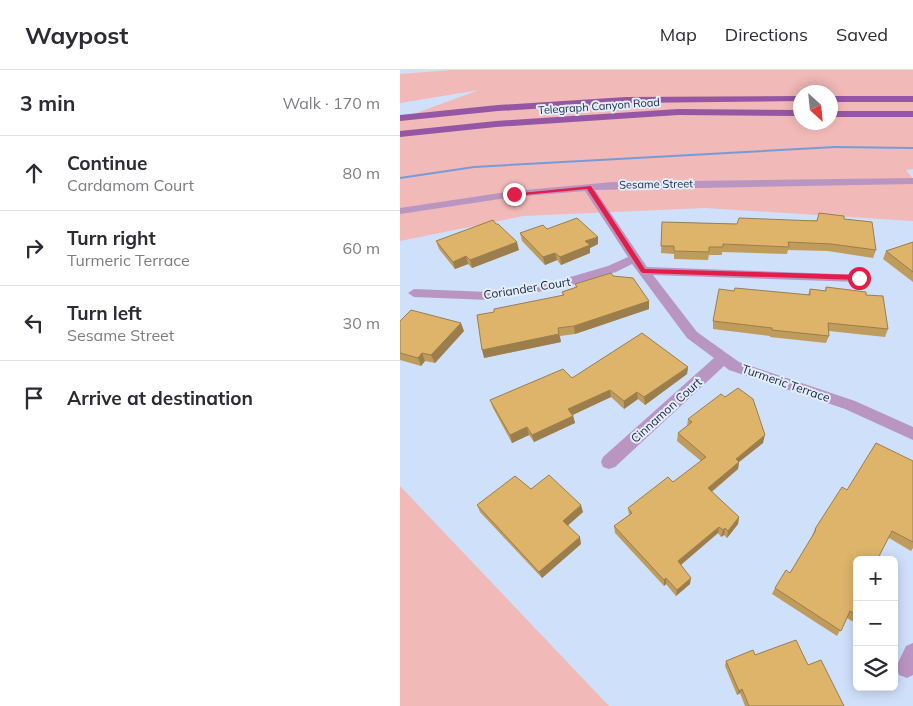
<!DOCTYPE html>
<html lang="en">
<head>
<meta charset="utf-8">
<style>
	:root { --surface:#fff; --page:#f2f2f3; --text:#2b2b33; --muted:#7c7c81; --line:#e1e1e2 }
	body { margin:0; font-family:Mulish,sans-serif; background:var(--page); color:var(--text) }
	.controls { position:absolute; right:15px; bottom:15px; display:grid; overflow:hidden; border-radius:8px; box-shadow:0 2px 12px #0003 }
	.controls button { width:45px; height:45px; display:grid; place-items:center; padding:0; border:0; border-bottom:1px solid var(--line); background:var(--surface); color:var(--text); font:25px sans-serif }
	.compass { position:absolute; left:393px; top:15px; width:45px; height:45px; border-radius:50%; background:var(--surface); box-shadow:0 2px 12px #0003; rotate:153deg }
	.stop { position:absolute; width:15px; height:15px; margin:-11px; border:4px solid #e11d48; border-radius:50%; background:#fff }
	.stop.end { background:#e11d48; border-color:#fff; box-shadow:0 1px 5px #0008 }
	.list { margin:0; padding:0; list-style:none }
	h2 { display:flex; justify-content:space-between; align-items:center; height:65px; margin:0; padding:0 20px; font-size:21px }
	h2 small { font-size:16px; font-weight:400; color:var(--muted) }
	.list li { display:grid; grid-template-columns:32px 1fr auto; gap:15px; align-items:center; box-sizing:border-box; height:75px; padding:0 20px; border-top:1px solid var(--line) }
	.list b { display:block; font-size:19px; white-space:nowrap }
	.list p { margin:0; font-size:16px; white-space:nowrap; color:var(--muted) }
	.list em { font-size:16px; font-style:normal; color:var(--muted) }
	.icon { flex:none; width:28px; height:28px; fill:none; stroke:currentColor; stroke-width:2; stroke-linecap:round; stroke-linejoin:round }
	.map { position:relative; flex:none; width:513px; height:636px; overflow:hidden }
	header { display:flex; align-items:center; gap:30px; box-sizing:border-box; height:70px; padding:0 25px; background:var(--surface); border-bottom:1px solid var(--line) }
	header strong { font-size:24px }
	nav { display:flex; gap:28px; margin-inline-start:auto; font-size:18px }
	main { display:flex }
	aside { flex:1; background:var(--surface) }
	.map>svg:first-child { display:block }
	.green { fill:#f1b9b7; fill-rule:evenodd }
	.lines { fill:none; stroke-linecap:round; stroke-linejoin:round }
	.stream { fill:#769bd8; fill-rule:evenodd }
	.minor { fill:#b996c1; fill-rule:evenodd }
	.primary { fill:#9556a4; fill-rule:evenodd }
	.wall { fill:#bf9b5c }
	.shaded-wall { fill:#9b7e4b }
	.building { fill:#deb46b; stroke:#9b7e4b }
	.route { fill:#e11d48 }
	.labels { text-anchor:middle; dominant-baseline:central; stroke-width:4; stroke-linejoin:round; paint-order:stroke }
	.far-street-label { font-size:11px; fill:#192942; stroke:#e4edfa }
	.street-label { font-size:12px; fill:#192942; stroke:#e4edfa }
</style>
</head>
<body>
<header>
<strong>Waypost</strong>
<nav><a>Map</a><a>Directions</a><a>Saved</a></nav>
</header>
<main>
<aside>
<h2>3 min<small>Walk · 170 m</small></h2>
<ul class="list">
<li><svg class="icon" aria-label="ahead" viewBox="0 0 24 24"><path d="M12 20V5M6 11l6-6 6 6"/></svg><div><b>Continue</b><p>Cardamom Court</p></div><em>80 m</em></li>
<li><svg class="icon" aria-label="right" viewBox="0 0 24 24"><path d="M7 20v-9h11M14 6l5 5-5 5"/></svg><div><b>Turn right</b><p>Turmeric Terrace</p></div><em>60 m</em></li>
<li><svg class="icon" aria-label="left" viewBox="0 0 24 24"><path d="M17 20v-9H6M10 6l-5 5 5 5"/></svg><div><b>Turn left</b><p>Sesame Street</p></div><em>30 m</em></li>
<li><svg class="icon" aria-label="arrive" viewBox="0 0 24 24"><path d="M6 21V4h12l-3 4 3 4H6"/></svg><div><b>Arrive at destination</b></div></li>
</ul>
</aside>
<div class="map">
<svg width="513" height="636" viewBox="0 0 513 636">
	<rect width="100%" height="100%" fill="#cfe0fb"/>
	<!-- green -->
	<path class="green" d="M51 0H513V99L506 100 513 109V151L305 138 123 146 0 171V49L79 20 0 33V4ZM400 22H430V52H400Z
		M0 416 209 636H0Z"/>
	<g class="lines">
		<!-- stream -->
		<path class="stream" d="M435 76 513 77V79L435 78 74 98 0 109V107L74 96Z"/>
		<!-- minor -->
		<path class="minor" d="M513 108V114L195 120 247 197 463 205 465 208 459 212 253 205 297 262 339 292 455 331 513 357V370L445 339 329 300 324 296 215 397 209 399 203 397 201 392 203 387 314 288 287 268 232 194 216 202 161 218 89 230 14 227 8 223 14 219 89 222 160 210 208 196 228 187 185 121 114 127 0 144V138L114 121 213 112Z
			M513 573V605L507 608 499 605 496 597 506 576Z"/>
		<!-- primary -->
		<path class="primary" d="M430 26H513V32H430Z
			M226 27 400 26V31L226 33 98 41 0 51V45L98 35Z
			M278 39 400 40V46L278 45 96 57 0 67V61L96 51Z
			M430 41H513V47H430Z"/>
	</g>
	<!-- wall -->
	<path class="wall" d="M444 149 476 180 473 188 428 181 388 180 387 184 322 182V185H309L308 190 274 189V184L261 183 262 152 337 154Z
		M147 159 198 167V174L190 178V183L161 195 157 190 145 195 122 171 120 163Z
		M36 171 119 180 72 198 68 194 55 199 39 179Z
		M513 172V212L483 189 486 181Z
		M213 206 249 239 175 264 160 266 161 272 84 288 94 242 163 226 162 222 176 217 175 214Z
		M426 217 466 225 488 259 485 267 429 261V266L426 273 370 267V266L313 259V251L334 221 408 225 410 219 425 221Z
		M0 251 64 261 35 293 25 291 21 296 0 290Z
		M288 297 287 304 245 335 238 329 224 339 211 327 173 345 175 353 134 372 129 365 112 373 93 338 90 330 172 308Z
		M288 349 363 373 339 392 338 399 312 422 339 447 338 454 327 468 324 465 321 467 318 463 281 495 290 514 276 526 266 514 264 516 215 463 214 456 229 445 228 438 273 412 301 391 277 371 278 363 287 356Z
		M513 391V478L511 481 489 468 457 490V554L447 548 437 566 372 524 375 518 390 503 413 466H412L415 459 447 420Z
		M131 419 183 442 168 455 181 474 142 508 80 442 77 435Z
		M355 585 408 595 444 636H345L340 623 337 625 325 596 326 591Z"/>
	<!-- shaded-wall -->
	<path class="shaded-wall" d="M198 167V174L190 178V183L161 195 160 187 185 171Z
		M117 172 119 180 72 198 70 190Z
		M155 183 157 190 145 195 143 187Z
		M66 186 68 194 55 199 53 192Z
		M249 231V239L175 264 174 256Z
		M61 253 64 261 35 293 31 285Z
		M159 264 161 272 84 288 82 280Z
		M22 283 25 291 21 296 18 288Z
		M288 297 287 304 245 335 244 327Z
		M210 320 211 327 170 346 168 339Z
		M237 322 238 329 224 339V331Z
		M173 346 175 353 134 372 132 365Z
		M127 357 129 365 112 373 110 365Z
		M365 365 363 373 339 392 338 399 307 425 308 418 336 389Z
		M181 435 183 442 165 458 163 451Z
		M339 447 338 454 327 468 328 461Z
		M319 457 318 463 277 498 278 491Z
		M325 458 324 465 321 467 323 460Z
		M180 467 181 474 142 508 139 502Z
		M266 508V514L264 516V510Z
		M291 508 290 514 276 526 277 520Z
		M342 619 340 623 337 625 339 621Z"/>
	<!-- building -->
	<path class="building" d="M419 143 444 146V149L472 152 476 180 431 174 388 172 389 177 323 174V177H309V182L274 181V176H261L262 152 337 154 339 148 417 151Z
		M177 148 198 167 185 171 190 175 160 187 155 183 143 187 120 163 143 155 147 159Z
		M93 150 96 154H98L117 172 70 190 66 186 53 192 36 171Z
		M513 172V202L486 181Z
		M211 203 213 206 233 208 249 231 174 256 158 258 159 264 82 280 77 245 94 242V239L164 225 162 222 177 217 175 214Z
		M426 217 466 222V225L483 226 488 259 428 253 429 266 372 260V258L313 251 319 219 334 221 335 218 410 225V219L426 221Z
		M11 240 61 253 31 285 22 283 18 288 0 283V251Z
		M242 263 288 297 244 327 237 322 224 331 210 320 168 339 173 346 132 365 127 357 110 365 90 330 163 299 172 308Z
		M338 318 353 329 365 365 336 389 339 392 308 418 339 447 328 461 325 458 323 460 319 457 278 491 291 508 277 520 266 508 264 510 214 456 232 443 228 438 268 407 273 412 306 387 278 363 292 352 288 349 321 324 325 327Z
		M476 373 513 391V472L492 461 477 490H457V546L450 541 441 561 375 518 386 500 390 503 416 460 415 459 442 417 447 420Z
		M149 405 181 435 163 451 180 467 139 502 77 435 115 406 131 419Z
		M396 570 408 595 421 590 444 636H349L342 619 339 621 326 591 353 580 355 585Z"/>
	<!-- route -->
	<path class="route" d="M191 116 245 199 459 205 462 208 459 210 243 203 241 202 187 119 114 126 111 124Z"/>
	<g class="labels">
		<!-- far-street labels -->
		<g class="far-street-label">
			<text transform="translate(199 36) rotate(-4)">Telegraph Canyon Road</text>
			<text transform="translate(256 114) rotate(-1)">Sesame Street</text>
		</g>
		<!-- street labels -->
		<g class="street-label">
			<text transform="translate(127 218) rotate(-9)">Coriander Court</text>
			<text transform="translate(386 313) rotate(19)">Turmeric Terrace</text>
			<text transform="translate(266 340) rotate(-42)">Cinnamon Court</text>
		</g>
	</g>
</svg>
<div class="controls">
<button>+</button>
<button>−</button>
<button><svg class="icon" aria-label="layers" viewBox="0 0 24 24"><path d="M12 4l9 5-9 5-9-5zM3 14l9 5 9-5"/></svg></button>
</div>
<svg class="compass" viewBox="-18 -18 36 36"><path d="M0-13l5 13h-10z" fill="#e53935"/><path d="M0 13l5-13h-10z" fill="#7c7c81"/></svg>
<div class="stop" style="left:459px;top:208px"></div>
<div class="stop end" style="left:114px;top:124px"></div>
</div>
</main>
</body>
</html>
